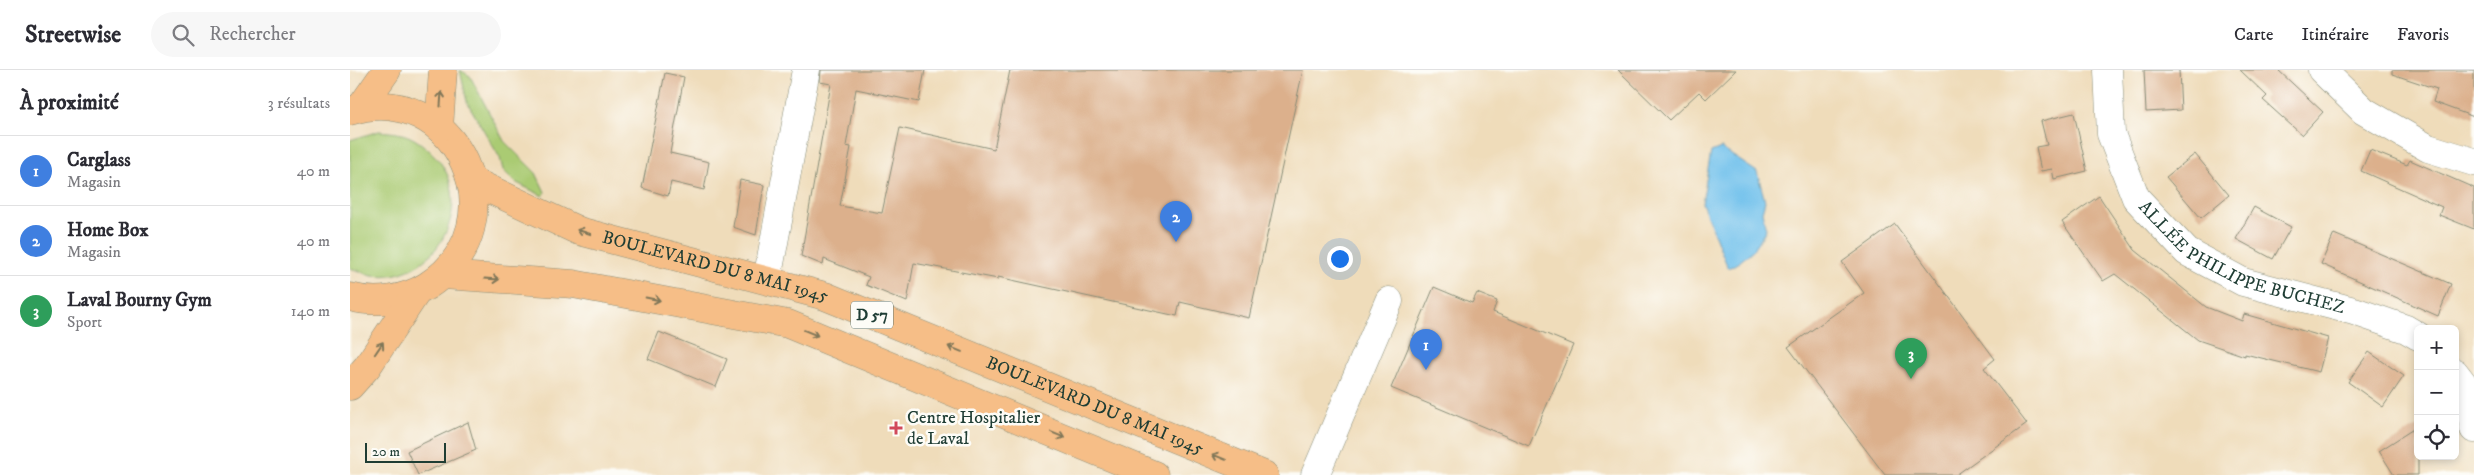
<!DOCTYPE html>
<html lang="fr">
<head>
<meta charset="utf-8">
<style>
	:root { --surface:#fff; --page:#f7f7f7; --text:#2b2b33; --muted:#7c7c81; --line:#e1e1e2; --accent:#0f766e }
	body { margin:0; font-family:"IM FELL DW Pica",serif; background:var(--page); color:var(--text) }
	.controls { position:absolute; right:15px; bottom:15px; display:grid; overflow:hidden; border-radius:8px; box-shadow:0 2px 8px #0003 }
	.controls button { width:45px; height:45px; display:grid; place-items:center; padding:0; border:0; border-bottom:1px solid var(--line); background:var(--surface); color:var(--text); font:25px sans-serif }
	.scale { position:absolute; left:15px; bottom:12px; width:81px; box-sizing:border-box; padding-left:5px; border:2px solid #1f3d34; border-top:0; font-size:14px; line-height:18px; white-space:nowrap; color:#1f3d34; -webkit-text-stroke:4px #fdfcf7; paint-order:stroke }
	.you { position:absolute; left:989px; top:188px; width:18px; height:18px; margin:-12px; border:4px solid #fff; border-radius:50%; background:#1a73e8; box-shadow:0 0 0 8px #1a73e833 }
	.badge { display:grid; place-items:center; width:32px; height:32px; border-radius:50%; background:var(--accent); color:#fff; font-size:16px; font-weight:700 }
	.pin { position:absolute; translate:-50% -41px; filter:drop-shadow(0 1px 2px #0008) }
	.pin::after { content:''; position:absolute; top:26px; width:18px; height:15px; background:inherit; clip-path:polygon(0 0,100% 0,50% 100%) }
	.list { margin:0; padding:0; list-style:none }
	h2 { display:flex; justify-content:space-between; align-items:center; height:65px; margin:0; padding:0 20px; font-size:21px }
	h2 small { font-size:16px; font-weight:400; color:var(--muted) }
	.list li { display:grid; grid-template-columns:32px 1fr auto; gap:15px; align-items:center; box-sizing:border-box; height:70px; padding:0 20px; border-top:1px solid var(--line) }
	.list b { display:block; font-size:19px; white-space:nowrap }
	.list p { margin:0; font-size:16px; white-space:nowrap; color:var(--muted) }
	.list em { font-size:16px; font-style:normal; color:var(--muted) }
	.icon { flex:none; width:28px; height:28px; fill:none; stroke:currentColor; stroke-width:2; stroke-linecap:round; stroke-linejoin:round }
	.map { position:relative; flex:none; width:2124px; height:405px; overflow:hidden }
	header { display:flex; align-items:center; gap:30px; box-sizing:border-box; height:70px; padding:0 25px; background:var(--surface); border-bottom:1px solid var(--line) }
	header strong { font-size:24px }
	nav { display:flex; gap:28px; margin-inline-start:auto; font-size:18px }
	.search { width:350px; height:45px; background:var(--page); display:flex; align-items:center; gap:12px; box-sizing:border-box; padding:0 18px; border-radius:28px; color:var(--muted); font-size:19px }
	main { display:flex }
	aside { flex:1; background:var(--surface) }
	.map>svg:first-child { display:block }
	.green { fill:#aacb73; stroke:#648454 }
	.water { fill:#71c1ec; stroke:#487f90 }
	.building { fill:#dcb08c }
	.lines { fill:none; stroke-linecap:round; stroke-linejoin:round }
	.minor-casing { stroke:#878c77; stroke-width:29 }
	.major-casing { stroke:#878c77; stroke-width:29 }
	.minor { stroke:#fff; stroke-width:28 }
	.major { stroke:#f6be87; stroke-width:28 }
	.oneway { stroke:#807759 }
	.poi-dot { fill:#d1495b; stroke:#fdfcf7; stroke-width:2 }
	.labels { text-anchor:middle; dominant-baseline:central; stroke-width:5; stroke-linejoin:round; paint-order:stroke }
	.shield { fill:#fdfcf7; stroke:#62766e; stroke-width:1 }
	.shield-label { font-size:16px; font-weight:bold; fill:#1f3d34 }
	.street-label { font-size:18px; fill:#1f3d34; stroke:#fdfcf7 }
	.poi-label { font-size:18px; fill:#1f3d34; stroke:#fdfcf7; text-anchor:start }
</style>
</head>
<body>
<header>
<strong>Streetwise</strong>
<div class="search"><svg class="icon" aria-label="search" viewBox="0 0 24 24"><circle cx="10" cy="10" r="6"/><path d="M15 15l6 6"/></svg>Rechercher</div>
<nav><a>Carte</a><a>Itinéraire</a><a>Favoris</a></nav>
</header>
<main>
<aside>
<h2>À proximité<small>3 résultats</small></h2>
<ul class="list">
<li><span class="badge" style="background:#3f7fe0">1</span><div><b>Carglass</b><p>Magasin</p></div><em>40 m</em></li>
<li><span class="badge" style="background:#3f7fe0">2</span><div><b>Home Box</b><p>Magasin</p></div><em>40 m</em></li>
<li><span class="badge" style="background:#2e9e5b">3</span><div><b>Laval Bourny Gym</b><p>Sport</p></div><em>140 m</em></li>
</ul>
</aside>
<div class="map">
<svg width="2124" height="405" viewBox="0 0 2124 405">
	<rect width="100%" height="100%" fill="#fdfcf7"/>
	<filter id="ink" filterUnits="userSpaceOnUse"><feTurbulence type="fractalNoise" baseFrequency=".02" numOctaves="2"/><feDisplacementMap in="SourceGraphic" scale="10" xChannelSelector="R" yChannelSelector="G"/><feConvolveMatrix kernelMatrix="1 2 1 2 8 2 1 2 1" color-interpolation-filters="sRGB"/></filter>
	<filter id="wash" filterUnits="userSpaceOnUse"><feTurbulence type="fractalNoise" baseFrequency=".0096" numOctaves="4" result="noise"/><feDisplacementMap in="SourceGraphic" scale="20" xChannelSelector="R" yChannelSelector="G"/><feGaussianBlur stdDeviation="1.12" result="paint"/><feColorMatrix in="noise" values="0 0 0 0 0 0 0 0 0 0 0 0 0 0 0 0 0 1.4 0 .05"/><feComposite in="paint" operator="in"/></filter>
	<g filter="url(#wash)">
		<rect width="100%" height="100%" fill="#efdcba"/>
		<!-- green -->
		<path class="green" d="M110 0 120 6 154 71 186 103 195 122 193 126 165 112 153 100 150 88 117 32Z
			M29 61C36 62 44 62 52 64 64 67 75 76 84 85 129 131 87 214 22 205 15 204 7 200 0 198V70Z"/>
		<!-- water -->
		<path class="water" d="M1371 78 1407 102 1415 131 1412 142 1416 159C1407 177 1396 190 1378 198L1352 133 1361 82Z"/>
		<g id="blocks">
			<!-- building -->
			<path class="building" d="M471 0H575L569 32 506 19 496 76 501 77 490 136 532 143 550 58 644 79 660 0H953L899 248 830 232 827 246 648 207V209L564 193 557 232 516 215 519 207 474 189 473 195 451 186 481 14 470 12Z
				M1268 0H1386L1356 29 1349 22 1319 50Z
				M1794 0H1829L1831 40 1796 42Z
				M1890 0H1928L1973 42 1952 65 1913 30 1917 26Z
				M2042 0H2124V47L2083 32 2087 19 2042 4Z
				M315 3 334 7 320 83 359 92 354 120 321 112 318 126 292 118Z
				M1724 43 1737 101 1704 109 1702 99 1691 101 1686 77 1697 75 1691 51Z
				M2020 80 2057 95 2060 90 2124 118V159L2089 145 2092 137 2011 101Z
				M1845 84 1879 125 1851 148 1816 107Z
				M390 110 414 115 406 165 383 157Z
				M1749 126 1785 180 1856 237 1892 251 1894 244 1978 268 1969 302 1895 284V286L1848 270 1765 204 1753 211 1712 152Z
				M1904 137 1941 157 1923 189 1886 169Z
				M1545 154 1645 289 1634 298 1677 354 1606 405H1535L1438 277 1514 223 1492 192Z
				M1984 164 2101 214 2088 246 1971 194Z
				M1084 217 1122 233 1127 223 1147 231 1143 242 1223 275 1179 376 1041 318Z
				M309 262 377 289 366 317 298 289Z
				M2019 282 2054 306 2033 337 1998 312Z
				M118 352 126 380 68 405 57 381Z
				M2068 356V405H2044L2029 381Z"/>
		</g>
	</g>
	<g filter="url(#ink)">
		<use href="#blocks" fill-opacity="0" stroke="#878c77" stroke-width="1"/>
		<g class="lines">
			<!-- minor casing -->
			<g class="minor-casing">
				<g id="minor">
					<path id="s1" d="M1758 0 1761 64 1786 128 1837 182 1893 212 2004 241 2056 259 2068 266"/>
					<path d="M1972 0 2014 41 2078 78 2124 92"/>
					<path d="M417 210 456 0"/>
					<path d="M2105 303 2115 316 2124 359"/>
					<path d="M965 405 1039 231"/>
				</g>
			</g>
			<!-- major casing -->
			<g class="major-casing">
				<g id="major">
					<path d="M11 37 37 0"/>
					<path d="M0 41C105 7 174 154 77 216 55 230 25 234 0 227"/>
					<path d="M89 58 93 0"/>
					<path id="s2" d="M122 111 229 161 475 226 914 405"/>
					<path d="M93 205 223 214 438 254 804 405"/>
					<path d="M0 316 17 297 66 223"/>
				</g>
			</g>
			<!-- minor -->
			<use href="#minor" class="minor"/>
			<!-- major -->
			<use href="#major" class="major"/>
		</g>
		<!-- one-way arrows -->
		<defs><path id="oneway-shaft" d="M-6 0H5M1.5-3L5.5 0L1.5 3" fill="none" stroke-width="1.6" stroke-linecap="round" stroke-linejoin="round" transform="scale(1.25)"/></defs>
		<g class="oneway">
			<use href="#oneway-shaft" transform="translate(91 29) rotate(-86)"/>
			<use href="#oneway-shaft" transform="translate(234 162) rotate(-162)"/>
			<use href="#oneway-shaft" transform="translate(142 209) rotate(4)"/>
			<use href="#oneway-shaft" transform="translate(303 229) rotate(11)"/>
			<use href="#oneway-shaft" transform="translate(461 263) rotate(22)"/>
			<use href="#oneway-shaft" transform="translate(29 278) rotate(-56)"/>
			<use href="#oneway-shaft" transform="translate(605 279) rotate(-158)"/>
			<use href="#oneway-shaft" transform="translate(708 365) rotate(22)"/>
			<use href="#oneway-shaft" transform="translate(869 387) rotate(-158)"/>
		</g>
	</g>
	<!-- markers -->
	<path class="poi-dot" d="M543.5 350.5h5v5h5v5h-5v5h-5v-5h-5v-5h5z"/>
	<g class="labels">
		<!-- shield labels -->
		<rect class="shield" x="501" y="231.5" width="42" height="27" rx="4"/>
		<g class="shield-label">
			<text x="522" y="245">D 57</text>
		</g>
		<!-- street labels -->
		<g class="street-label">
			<text stroke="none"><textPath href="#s1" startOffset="258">ALLÉE PHILIPPE BUCHEZ</textPath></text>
			<text stroke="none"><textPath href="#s2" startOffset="259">BOULEVARD DU 8 MAI 1945</textPath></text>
			<text stroke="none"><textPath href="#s2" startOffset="664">BOULEVARD DU 8 MAI 1945</textPath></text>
		</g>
		<!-- poi labels -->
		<g class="poi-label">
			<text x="557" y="348">Centre Hospitalier<tspan x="557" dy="21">de Laval</tspan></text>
		</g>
	</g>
</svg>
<div class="controls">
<button>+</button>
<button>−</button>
<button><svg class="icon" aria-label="locate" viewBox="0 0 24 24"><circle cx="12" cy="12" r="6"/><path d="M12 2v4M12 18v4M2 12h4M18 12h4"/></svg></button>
</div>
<div class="scale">20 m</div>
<div class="you"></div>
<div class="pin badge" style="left:1076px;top:300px;background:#3f7fe0">1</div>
<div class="pin badge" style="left:826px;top:172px;background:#3f7fe0">2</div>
<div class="pin badge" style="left:1561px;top:309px;background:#2e9e5b">3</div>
</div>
</main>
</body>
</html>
